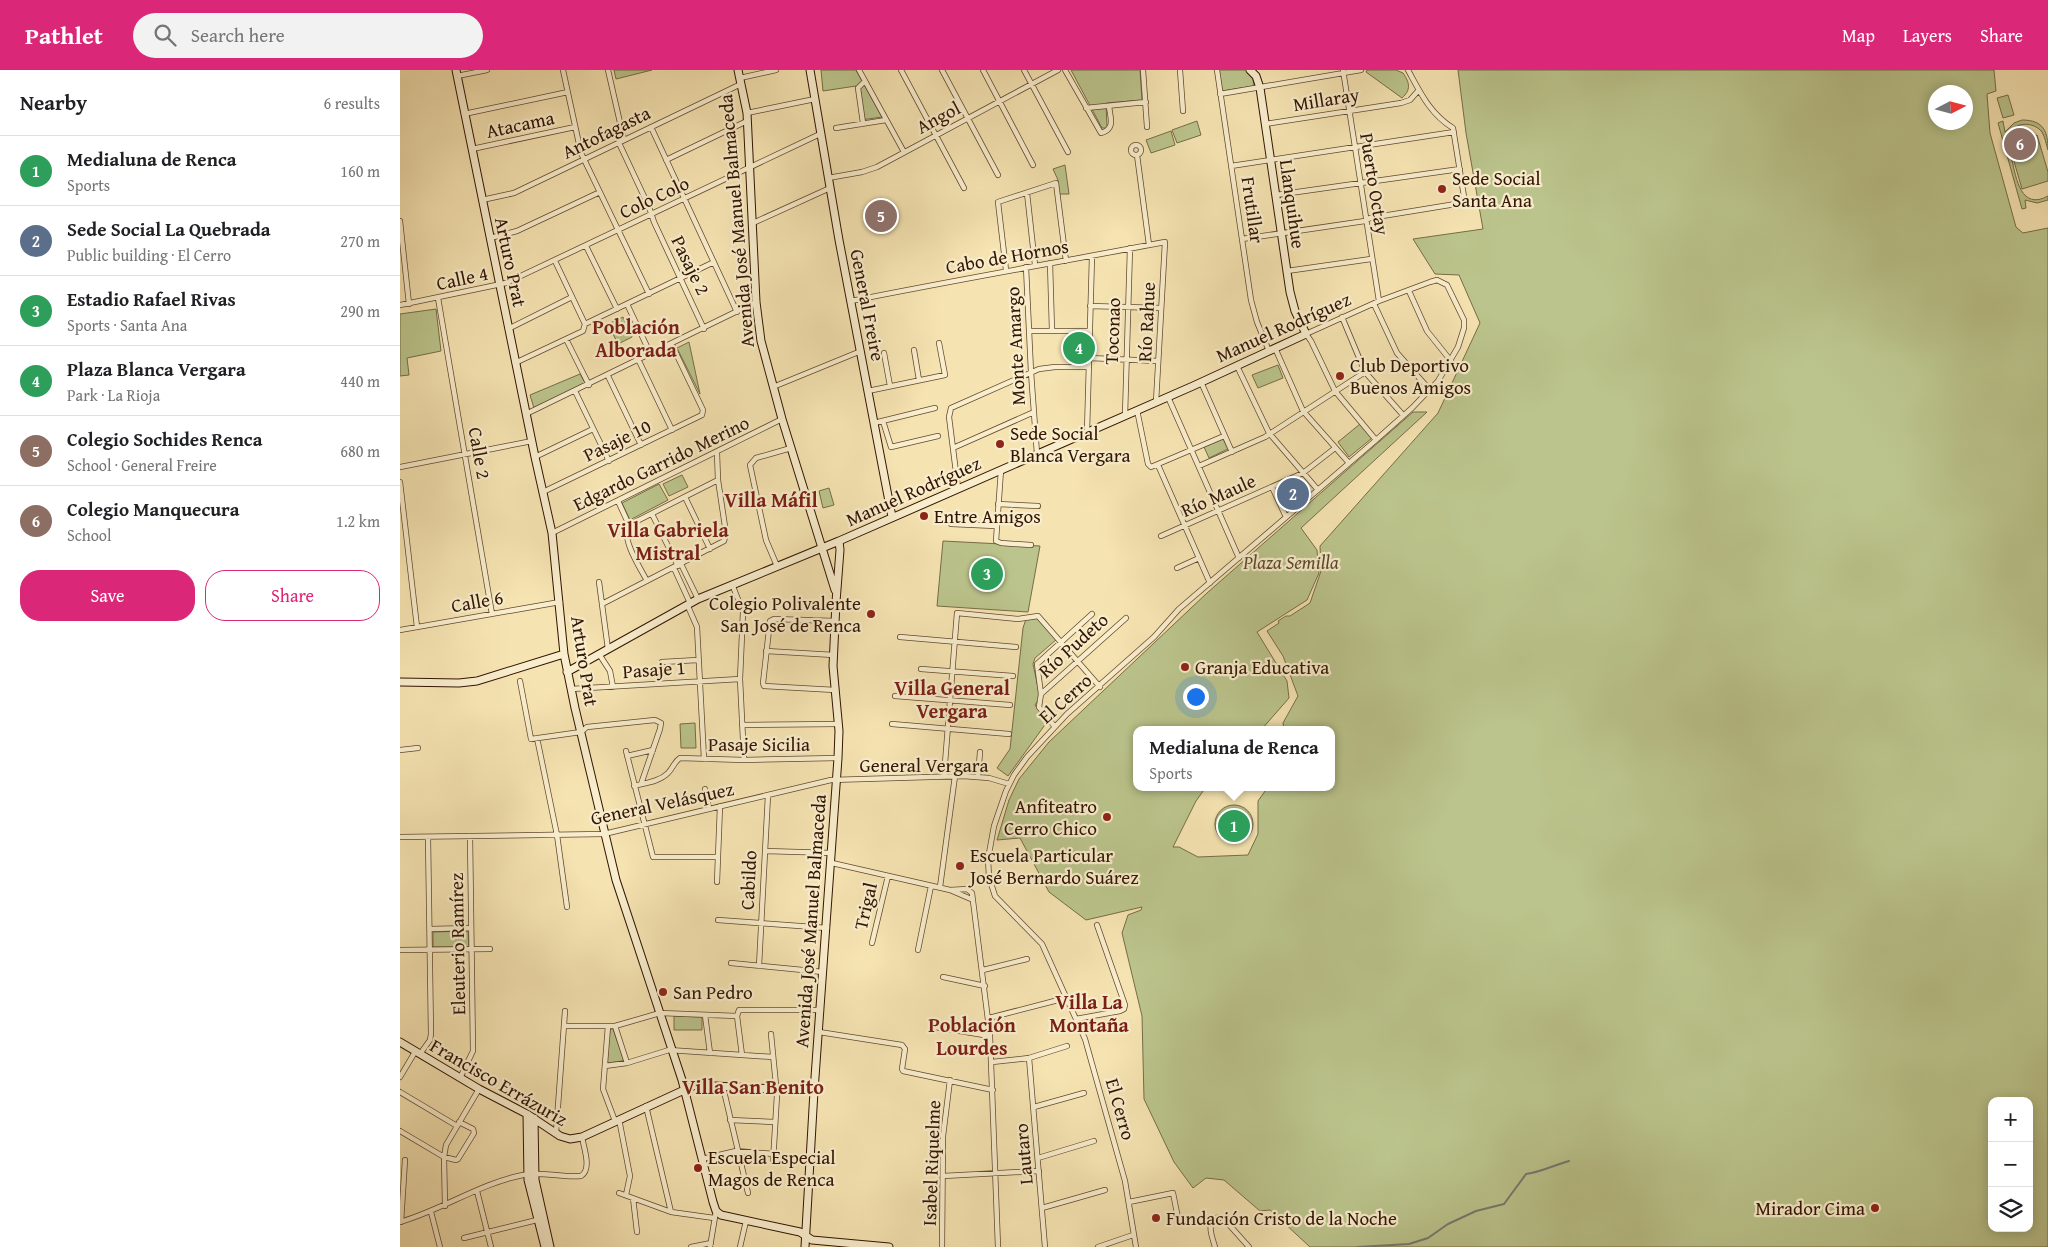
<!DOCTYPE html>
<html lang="en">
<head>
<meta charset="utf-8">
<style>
	:root { --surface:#fff; --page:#f2f2f2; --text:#202124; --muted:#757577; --line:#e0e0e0; --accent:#db2777 }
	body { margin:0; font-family:"Gentium Book Plus",serif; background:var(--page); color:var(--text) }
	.controls { position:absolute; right:15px; bottom:15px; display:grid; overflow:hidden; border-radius:10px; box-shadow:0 2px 12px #0003 }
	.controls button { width:45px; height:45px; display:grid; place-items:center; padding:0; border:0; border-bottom:1px solid var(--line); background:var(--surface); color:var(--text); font:25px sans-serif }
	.compass { position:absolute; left:1528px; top:15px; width:45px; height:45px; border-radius:50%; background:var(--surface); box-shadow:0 2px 12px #0003; rotate:84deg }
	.you { position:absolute; left:795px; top:626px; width:18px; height:18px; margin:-12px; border:4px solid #fff; border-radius:50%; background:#1a73e8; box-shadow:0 0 0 8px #1a73e833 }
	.badge { display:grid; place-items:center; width:32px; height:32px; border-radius:50%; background:var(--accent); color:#fff; font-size:16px; font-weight:700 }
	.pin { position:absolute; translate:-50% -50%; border:2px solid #fff; box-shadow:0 1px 5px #0006 }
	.popup { position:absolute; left:733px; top:656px; width:202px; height:65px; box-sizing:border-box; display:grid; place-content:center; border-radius:10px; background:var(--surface); filter:drop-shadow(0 1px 4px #0005); font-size:16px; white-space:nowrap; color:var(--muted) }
	.popup b { font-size:19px; color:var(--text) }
	.popup::after { content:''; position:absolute; left:50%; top:100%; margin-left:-10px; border:10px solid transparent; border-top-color:var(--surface) }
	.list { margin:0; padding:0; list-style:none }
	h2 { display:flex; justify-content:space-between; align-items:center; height:65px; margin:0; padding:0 20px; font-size:21px }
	h2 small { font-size:16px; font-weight:400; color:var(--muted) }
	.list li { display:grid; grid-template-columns:32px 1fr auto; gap:15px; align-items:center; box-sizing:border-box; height:70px; padding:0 20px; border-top:1px solid var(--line) }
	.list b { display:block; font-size:19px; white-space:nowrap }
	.list p { margin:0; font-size:16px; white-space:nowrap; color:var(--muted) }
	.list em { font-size:16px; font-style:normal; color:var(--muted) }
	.actions { display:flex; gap:10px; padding:15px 20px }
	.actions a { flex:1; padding:11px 0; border:1px solid var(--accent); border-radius:20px; text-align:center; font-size:18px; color:var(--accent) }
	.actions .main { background:var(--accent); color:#fff }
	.icon { flex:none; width:28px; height:28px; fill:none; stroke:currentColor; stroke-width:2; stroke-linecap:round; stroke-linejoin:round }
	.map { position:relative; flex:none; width:1648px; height:1177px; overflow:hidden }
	header { display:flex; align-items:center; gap:30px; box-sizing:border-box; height:70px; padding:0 25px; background:var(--accent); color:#fff }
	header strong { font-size:24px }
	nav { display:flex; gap:28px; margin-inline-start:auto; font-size:18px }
	.search { width:350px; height:45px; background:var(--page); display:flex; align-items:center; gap:12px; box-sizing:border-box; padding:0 18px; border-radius:28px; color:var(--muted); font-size:19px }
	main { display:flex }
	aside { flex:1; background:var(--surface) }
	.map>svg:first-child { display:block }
	.green { fill:#bbc48c; stroke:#766c47; fill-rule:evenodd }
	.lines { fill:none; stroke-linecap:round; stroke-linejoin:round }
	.stream { stroke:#75786f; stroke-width:2 }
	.street-casing { stroke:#63482e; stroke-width:6 }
	.secondary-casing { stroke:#321402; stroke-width:9 }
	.street { stroke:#f8edcc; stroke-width:4.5 }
	.secondary { stroke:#f8edcc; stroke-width:7 }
	.poi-dot { fill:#8f2418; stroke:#f8edcc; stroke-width:2 }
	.labels { text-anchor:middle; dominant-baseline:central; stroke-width:4.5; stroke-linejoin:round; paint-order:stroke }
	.street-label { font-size:19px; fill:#321402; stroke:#f8edcc }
	.poi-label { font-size:19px; fill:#321402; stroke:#f8edcc; text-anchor:start }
	.park-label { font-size:19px; font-style:italic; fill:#5b492b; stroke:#f8edcc }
	.neighbourhood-label { font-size:20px; font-weight:bold; fill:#7a1f14; stroke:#f8edcc }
</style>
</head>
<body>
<header>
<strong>Pathlet</strong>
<div class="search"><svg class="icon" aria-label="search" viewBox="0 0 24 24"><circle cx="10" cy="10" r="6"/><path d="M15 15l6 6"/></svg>Search here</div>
<nav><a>Map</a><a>Layers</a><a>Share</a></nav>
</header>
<main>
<aside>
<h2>Nearby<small>6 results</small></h2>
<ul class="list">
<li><span class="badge" style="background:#2e9e5b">1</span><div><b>Medialuna de Renca</b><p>Sports</p></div><em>160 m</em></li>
<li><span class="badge" style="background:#5c6f8a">2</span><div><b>Sede Social La Quebrada</b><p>Public building · El Cerro</p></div><em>270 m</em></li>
<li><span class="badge" style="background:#2e9e5b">3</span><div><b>Estadio Rafael Rivas</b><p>Sports · Santa Ana</p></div><em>290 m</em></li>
<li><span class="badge" style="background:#2e9e5b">4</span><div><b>Plaza Blanca Vergara</b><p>Park · La Rioja</p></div><em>440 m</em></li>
<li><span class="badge" style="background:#8d6e63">5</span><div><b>Colegio Sochides Renca</b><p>School · General Freire</p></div><em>680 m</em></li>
<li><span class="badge" style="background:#8d6e63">6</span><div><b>Colegio Manquecura</b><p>School</p></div><em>1.2 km</em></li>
</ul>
<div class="actions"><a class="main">Save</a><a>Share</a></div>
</aside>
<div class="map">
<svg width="1648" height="1177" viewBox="0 0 1648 1177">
	<rect width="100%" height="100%" fill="#f5e3b1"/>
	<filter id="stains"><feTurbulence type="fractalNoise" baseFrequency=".004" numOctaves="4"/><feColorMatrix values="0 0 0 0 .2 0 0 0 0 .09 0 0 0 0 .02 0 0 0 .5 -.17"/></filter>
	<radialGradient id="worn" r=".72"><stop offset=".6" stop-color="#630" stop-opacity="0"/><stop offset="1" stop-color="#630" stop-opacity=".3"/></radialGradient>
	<!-- green -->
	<path class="green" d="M214 0H252L216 9Z
		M456 0 482 47 461 50 456 16 423 21 421 0Z
		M671 0H740L742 30 706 33 707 58H702Z
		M819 0H847L853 8 854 16 822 21Z
		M967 0H996L1003 3C1010 13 1011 20 1002 28L966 2Z
		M1058 0H1594L1596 21 1587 24 1590 63 1616 157 1623 163 1648 158V1177H910L870 1140 860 1141 824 1110 806 1108 793 1118 774 1092 744 1029 742 946 722 863 728 845 741 840 742 837 686 850 649 822 620 768 597 770 609 730 619 709 649 672 807 523 1013 342H1027L901 458 917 480 919 503 907 530 857 562 887 611 889 628 861 660H736V717H806L796 731 773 777H779L798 787 848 785 858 764V731L868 717H932V660H884L883 653 898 626 883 586 867 561 879 553 878 551 886 546H890L910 533 921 501 920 476 1038 343 1080 253 1059 205 1035 204 1013 169 1083 159 1066 63ZM1566 22V52H1536V22ZM1592 1031H1629V1158H1592Z
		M1608 25 1614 45 1603 48 1597 28Z
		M1622 50C1644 50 1648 62 1648 80 1646 74 1645 67 1642 62 1632 50 1612 52 1607 68 1605 74 1610 84 1612 90 1616 108 1621 141 1648 126V130L1637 133 1625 130 1626 138 1622 139 1598 53 1603 51 1605 62 1614 53Z
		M797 51 801 65 777 73 772 60Z
		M771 61 775 75 751 83 746 70Z
		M1637 65 1648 102V111L1622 119 1609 74Z
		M665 95 669 124H659L658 110 653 99Z
		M36 239 41 281 7 288 9 305 0 306V244Z
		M223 247 232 267 218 274 208 254Z
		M687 263V293H671L670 264Z
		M289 272 300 324 277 278Z
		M878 295 883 308 858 318 852 305Z
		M180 304 185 313 134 338 130 325Z
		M960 354 972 368 949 387 938 372Z
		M823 369 828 379 809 388 804 377Z
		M282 405 288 417 269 426 263 414Z
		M259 414 268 430 230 450 222 433Z
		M429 418 434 435 423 438 419 421Z
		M543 471 640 476 628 542 537 536Z
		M636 546 657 569 635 588 633 594 640 627 635 635 647 652 608 706 597 698 610 679 623 558 626 549Z
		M295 653 296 678H281L280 654Z
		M815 754a19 19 0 1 1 38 0a19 19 0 1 1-38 0Z
		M68 861 69 877H33V862Z
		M274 946 302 947V960H274Z
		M210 959H213L224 991 207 993Z"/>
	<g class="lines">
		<!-- stream -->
		<path class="stream" d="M958 1177 1009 1174 1028 1168 1048 1154 1076 1141 1104 1134 1126 1104C1142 1102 1154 1095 1169 1091"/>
		<!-- street casing -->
		<g class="street-casing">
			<path id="street" d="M163 0 181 83 249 224
				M208 0 224 70
				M459 0 504 82
				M501 0 564 118
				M542 0 598 105
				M583 0 633 95
				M624 0 668 82
				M665 0 701 63C716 59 710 47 709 36
				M743 0 747 57
				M780 0 783 41
				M817 0 851 230 857 252 869 281
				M943 0 979 231
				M1008 0C1020 22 1030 44 1053 58L1065 133
				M57 6 87 0
				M340 8 376 0
				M820 24 961 0
				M686 38 746 32
				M347 43 415 29
				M64 44 168 22
				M463 53 458 18 465 11
				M865 54 1001 33 1010 30 1018 21
				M251 57 337 242
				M436 58 486 50
				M219 73 249 137 254 152 304 259
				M731 80a5 5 0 1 1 10 0a5 5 0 1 1-10 0Z
				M72 79 175 57
				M737 85 749 175
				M266 90 347 51
				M831 96 1054 62
				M428 108 462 102 477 97 658 0
				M627 123 635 195
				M876 125 1060 99
				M82 130 114 123 341 14
				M0 151 9 234
				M353 153 430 118
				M90 168 117 161 200 122
				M842 169 965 151 970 148 1068 132
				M186 176 217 239
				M155 191 185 254
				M650 193 652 261
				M626 197 631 302 637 384
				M606 200 598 132 656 113 666 191
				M887 201 971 189
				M1009 221 1027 261 1051 291
				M38 228 92 544
				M451 231C555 210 660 192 765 172L756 332
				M227 234 251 285
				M974 234 997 283 1030 320
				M0 235 106 213 420 64
				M690 236 761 238
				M942 247 965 302 1003 345
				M108 259 172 227
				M629 261H689
				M166 269 189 315
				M875 278 903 341 949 393
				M514 280 519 310
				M484 283 490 316
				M689 288 758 291
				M239 291 272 360
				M115 293 183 261 185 254 314 192
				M837 296 869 363 918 420
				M208 306 241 375
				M801 312 832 382
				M373 317 461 281
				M175 321 209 391
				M468 321 545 305 539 273
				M768 327 839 488
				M737 340 748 394 751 397 824 366
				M126 344 356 232
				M725 346 730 178
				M483 351 491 377 538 366
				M474 353 535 338
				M687 362 692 186
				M553 378 634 342
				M135 387 193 359
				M758 395 810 513
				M799 396 865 367 965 302
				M0 397 132 371
				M601 400 596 471 601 473 631 475
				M0 412 17 557
				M872 417 886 447
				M558 418 549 347 551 338 639 299 655 297H689
				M143 422 302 345 303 340 272 275
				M285 427 310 479
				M218 431 229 455C220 468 241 499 247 511
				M598 434 638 436
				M252 444 278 496
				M551 454 596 456
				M229 455 318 410
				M152 463 382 349
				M761 466 903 403 935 378
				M281 494 298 529
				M377 496 366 470 350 395 356 388 391 378
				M274 498 290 533
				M777 498 799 488
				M199 512 208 579
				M332 514 343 542 340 609 344 690
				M202 534 324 471 326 463 318 410 317 383
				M287 534 297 557 304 689
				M0 560 160 532
				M500 567 616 577
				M366 581 434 585
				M199 584 210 601 213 617
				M262 592 298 590
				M521 599 613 606
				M120 611 131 669 181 662 187 657 255 650 261 653 260 659 241 714
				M171 619 340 609
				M435 620 364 616 363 613 370 551 374 549 436 551
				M641 624 726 548
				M495 626 610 635
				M492 654 609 664
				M342 655 438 654
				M655 657 639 637 641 624 637 594 692 544
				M137 668 157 765 167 837
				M0 680 18 678
				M226 681 253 787H318
				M227 686 253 680
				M544 706 557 543 618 549 638 546 700 617
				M578 707 580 682
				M234 716C245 713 259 712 268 703 273 698 274 692 280 688L344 690 438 688
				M305 719 309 739
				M0 767 204 764 431 710 563 706 589 708 609 714
				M365 781 432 783
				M432 793 550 820 571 829
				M317 812 320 736
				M540 817 555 706
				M550 820 567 819 572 823 590 966 598 1177
				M318 850 427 858
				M30 859 71 858
				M472 873 488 806
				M0 880 90 879
				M518 880 531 816
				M331 893 423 902
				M359 896 368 725
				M583 900 627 889
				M543 907 585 916
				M305 945 310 983
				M589 948 666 928
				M676 949 720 941 724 939 725 935 697 855
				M164 956H215L260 943 337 946
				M208 956 203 1019 215 1051
				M215 956 227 993
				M535 957 590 966
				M419 962 502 975 505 979 502 999 503 1001 593 1020
				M371 964 377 1025 373 1092
				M20 984 30 970 31 964 28 767
				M342 985 337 946 339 940H421
				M629 988 645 1177
				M592 992 629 988 667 976
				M205 996 227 993 269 980 373 987
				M0 1007 15 982
				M60 1008 73 981 70 766
				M323 1017 348 1123
				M0 1022 57 1056
				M246 1036 271 1142
				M634 1037 684 1023
				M219 1049 230 1106 226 1125
				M330 1050 375 1052
				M0 1061 44 1087 56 1090 58 1089 74 1063 73 1059 59 1052
				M156 1063 165 941
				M638 1088 694 1071
				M302 1089 336 1081 374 1084
				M543 1106 639 1101
				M77 1121 91 1177
				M219 1123 271 1142 314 1148
				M233 1128 237 1162
				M729 1132 773 1123 779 1153
				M45 1136 44 1087 46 1075 79 1019
				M642 1138 705 1120
				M31 1142 40 1177
				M0 1152C42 1140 81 1113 123 1105 142 1101 162 1108 181 1106 192 1099 184 1079 182 1067
				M1 1152 5 1090
				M64 1168 141 1149
				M291 1177 311 1173
				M310 1177 316 1141
				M340 1177 346 1151
				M542 1177 543 1066 550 1010
				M698 1177 733 1165
				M736 1177 725 1111 685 969 642 874 595 826 589 807 588 789 594 756 606 721 614 705 627 687 667 644 754 567 779 539 976 370 1012 338 1038 311 1058 277 1064 258V250L1047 215 1037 210 1030 212 979 231 906 264 911 271 935 321 976 370
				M815 1177C812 1166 805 1152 819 1147L824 1149 849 1177"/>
		</g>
		<!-- secondary casing -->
		<g class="secondary-casing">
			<path id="secondary" d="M56 0 135 387 152 463 164 584 175 638 216 810 282 1010 313 1132 316 1141 321 1145 400 1162 412 1170 489 1177
				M338 0 347 43 356 232 361 271 382 349 435 520
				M410 0 439 170 492 447
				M167 602 298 529 439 471 793 316 906 264 895 241 890 222 860 18 856 6 850 0
				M0 612 59 613 77 611 164 584
				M0 972 79 1019 127 1044 160 1066 170 1069 182 1067 295 1015 414 1021
				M127 1044 128 1110 145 1177
				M134 1048 135 1110 150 1177
				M405 1177 414 1021 438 688 439 661 433 596 436 532 440 480 439 471"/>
		</g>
		<!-- street -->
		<use href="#street" class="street"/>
		<!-- secondary -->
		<use href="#secondary" class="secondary"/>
	</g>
	<!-- markers -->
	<g class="poi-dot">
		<circle cx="1042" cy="119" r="5"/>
		<circle cx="940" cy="306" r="5"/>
		<circle cx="600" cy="374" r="5"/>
		<circle cx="524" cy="446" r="5"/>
		<circle cx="471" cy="544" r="5"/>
		<circle cx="785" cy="597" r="5"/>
		<circle cx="707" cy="747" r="5"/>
		<circle cx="560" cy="796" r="5"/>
		<circle cx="263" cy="922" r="5"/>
		<circle cx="298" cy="1098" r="5"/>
		<circle cx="1475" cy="1138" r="5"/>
		<circle cx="756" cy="1148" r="5"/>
	</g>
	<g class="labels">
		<!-- street labels -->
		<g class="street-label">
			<text transform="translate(926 29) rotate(-9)">Millaray</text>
			<text transform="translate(538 47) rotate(-28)">Angol</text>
			<text transform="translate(120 54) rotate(-12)">Atacama</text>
			<text transform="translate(206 62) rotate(-26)">Antofagasta</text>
			<text transform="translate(975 114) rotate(81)">Puerto Octay</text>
			<text transform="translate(254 127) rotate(-25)">Colo Colo</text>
			<text transform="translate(893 134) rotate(82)">Llanquihue</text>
			<text transform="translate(853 140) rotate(82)">Frutillar</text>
			<text transform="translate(336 151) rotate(-95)">Avenida José Manuel Balmaceda</text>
			<text transform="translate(607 186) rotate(-10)">Cabo de Hornos</text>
			<text transform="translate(111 192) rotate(78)">Arturo Prat</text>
			<text transform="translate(291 195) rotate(64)">Pasaje 2</text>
			<text transform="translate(62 208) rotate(-12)">Calle 4</text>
			<text transform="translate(468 235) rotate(79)">General Freire</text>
			<text transform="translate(746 252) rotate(-87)">Río Rahue</text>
			<text transform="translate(883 257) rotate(-24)">Manuel Rodríguez</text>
			<text transform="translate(712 261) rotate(-88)">Toconao</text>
			<text transform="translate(615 276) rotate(-93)">Monte Amargo</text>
			<text transform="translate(217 370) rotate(-26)">Pasaje 10</text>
			<text transform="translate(80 383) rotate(80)">Calle 2</text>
			<text transform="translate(261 393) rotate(-26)">Edgardo Garrido Merino</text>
			<text transform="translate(513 421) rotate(-24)">Manuel Rodríguez</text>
			<text transform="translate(818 425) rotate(-24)">Río Maule</text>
			<text transform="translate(77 531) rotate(-10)">Calle 6</text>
			<text transform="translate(673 575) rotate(-42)">Río Pudeto</text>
			<text transform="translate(185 591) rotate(81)">Arturo Prat</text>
			<text transform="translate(254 599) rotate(-4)">Pasaje 1</text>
			<text transform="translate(665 628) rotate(-42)">El Cerro</text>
			<text x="359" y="674">Pasaje Sicilia</text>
			<text x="524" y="695">General Vergara</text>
			<text transform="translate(262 733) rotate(-12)">General Velásquez</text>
			<text transform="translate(348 810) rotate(-87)">Cabildo</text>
			<text transform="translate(465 836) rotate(-77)">Trigal</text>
			<text transform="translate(410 851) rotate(-86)">Avenida José Manuel Balmaceda</text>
			<text transform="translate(57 874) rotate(-91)">Eleuterio Ramírez</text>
			<text transform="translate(99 1012) rotate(30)">Francisco Errázuriz</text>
			<text transform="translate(721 1039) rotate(74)">El Cerro</text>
			<text transform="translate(623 1084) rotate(-95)">Lautaro</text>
			<text transform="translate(531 1093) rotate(-88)">Isabel Riquelme</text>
		</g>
		<!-- poi labels -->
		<g class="poi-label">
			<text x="1052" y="108">Sede Social<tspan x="1052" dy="22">Santa Ana</tspan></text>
			<text x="950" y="295">Club Deportivo<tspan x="950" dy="22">Buenos Amigos</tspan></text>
			<text x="610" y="363">Sede Social<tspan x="610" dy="22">Blanca Vergara</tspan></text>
			<text x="534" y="446">Entre Amigos</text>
			<text x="461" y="533" text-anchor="end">Colegio Polivalente<tspan x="461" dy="22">San José de Renca</tspan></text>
			<text x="795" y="597">Granja Educativa</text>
			<text x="697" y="736" text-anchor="end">Anfiteatro<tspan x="697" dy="22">Cerro Chico</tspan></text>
			<text x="570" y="785">Escuela Particular<tspan x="570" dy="22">José Bernardo Suárez</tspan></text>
			<text x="273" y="922">San Pedro</text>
			<text x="308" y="1087">Escuela Especial<tspan x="308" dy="22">Magos de Renca</tspan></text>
			<text x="1465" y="1138" text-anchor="end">Mirador Cima</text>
			<text x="766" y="1148">Fundación Cristo de la Noche</text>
		</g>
		<!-- park labels -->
		<g class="park-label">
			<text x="891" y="492">Plaza Semilla</text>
		</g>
		<!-- neighbourhood labels -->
		<g class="neighbourhood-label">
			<text x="236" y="256">Población<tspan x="236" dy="23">Alborada</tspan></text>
			<text x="371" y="429">Villa Máfil</text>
			<text x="268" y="459">Villa Gabriela<tspan x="268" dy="23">Mistral</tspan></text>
			<text x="552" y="617">Villa General<tspan x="552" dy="23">Vergara</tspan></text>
			<text x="689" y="931">Villa La<tspan x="689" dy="23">Montaña</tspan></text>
			<text x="572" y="954">Población<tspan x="572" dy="23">Lourdes</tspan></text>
			<text x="353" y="1016">Villa San Benito</text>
		</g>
	</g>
	<rect width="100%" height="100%" filter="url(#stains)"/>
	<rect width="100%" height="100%" fill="url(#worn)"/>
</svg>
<div class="controls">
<button>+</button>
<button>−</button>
<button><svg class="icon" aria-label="layers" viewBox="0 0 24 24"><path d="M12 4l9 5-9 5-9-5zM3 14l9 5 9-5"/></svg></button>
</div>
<svg class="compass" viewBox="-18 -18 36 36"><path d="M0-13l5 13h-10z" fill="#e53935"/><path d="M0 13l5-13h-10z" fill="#757577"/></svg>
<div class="you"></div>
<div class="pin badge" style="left:834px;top:756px;background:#2e9e5b">1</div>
<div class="popup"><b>Medialuna de Renca</b>Sports</div>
<div class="pin badge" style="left:893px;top:424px;background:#5c6f8a">2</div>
<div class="pin badge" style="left:587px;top:504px;background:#2e9e5b">3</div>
<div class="pin badge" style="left:679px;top:278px;background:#2e9e5b">4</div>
<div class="pin badge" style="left:481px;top:146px;background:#8d6e63">5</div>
<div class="pin badge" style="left:1620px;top:74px;background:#8d6e63">6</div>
</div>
</main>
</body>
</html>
